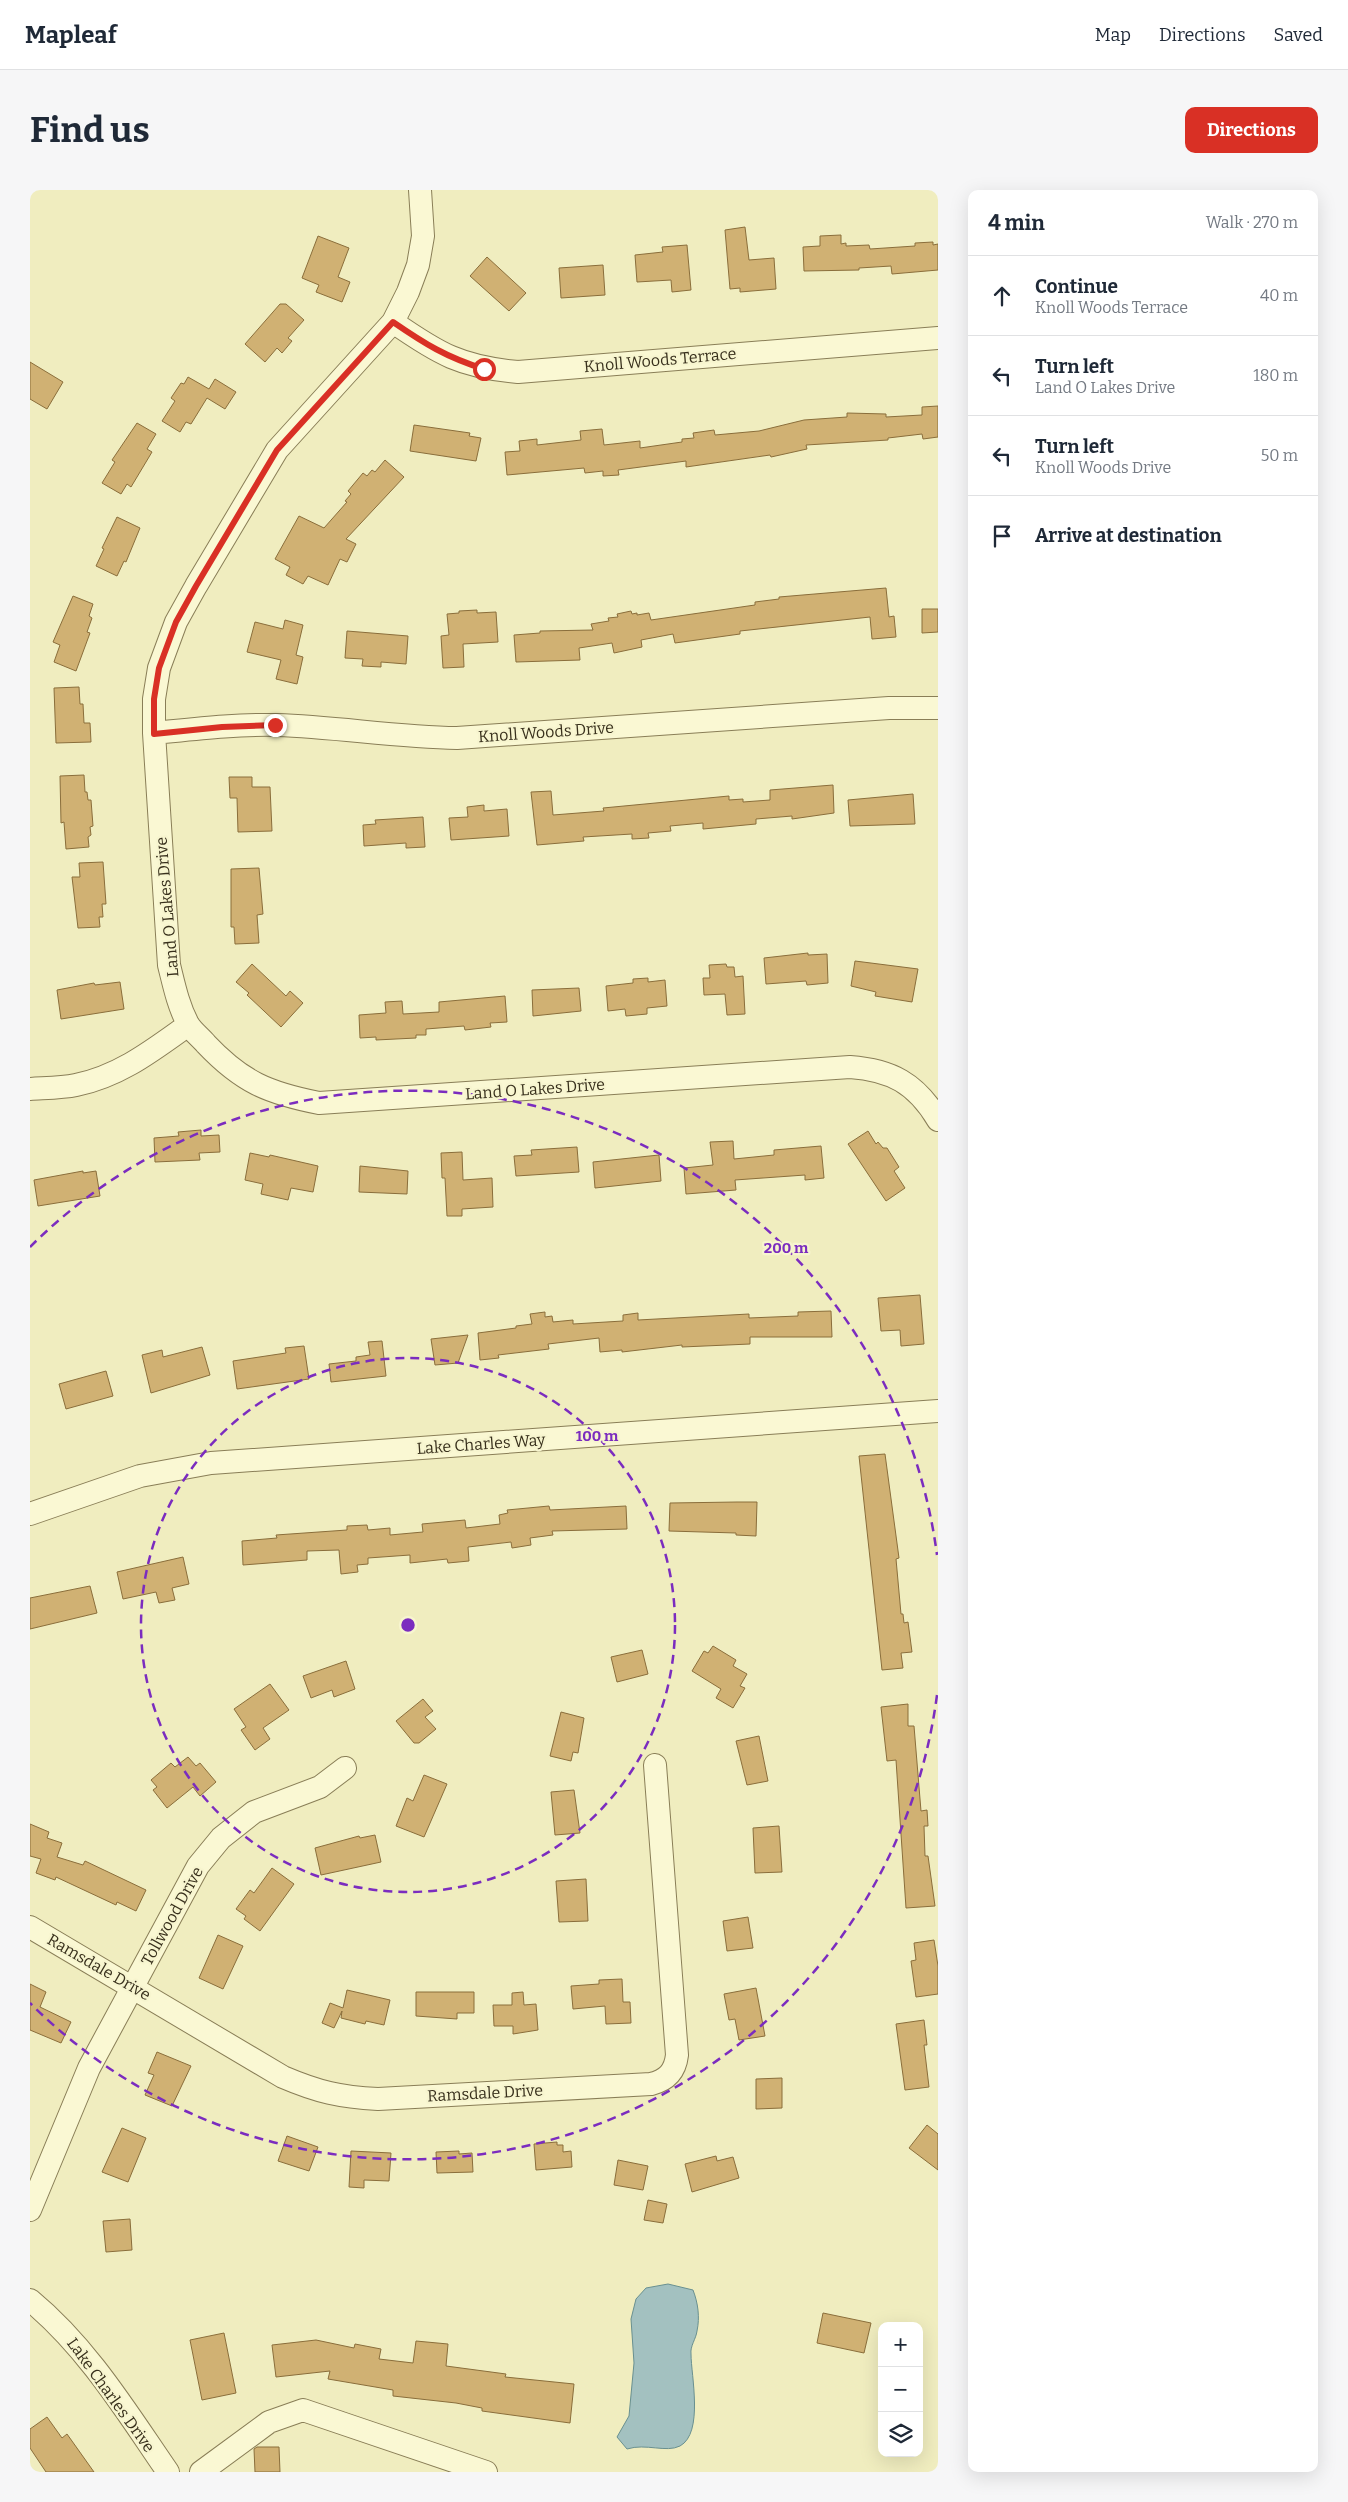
<!DOCTYPE html>
<html lang="en">
<head>
<meta charset="utf-8">
<style>
	:root { --surface:#fff; --page:#f6f6f7; --text:#1f2937; --muted:#747a83; --line:#e0e1e3; --accent:#d93025 }
	body { margin:0; font-family:Bitter,serif; background:var(--page); color:var(--text) }
	.controls { position:absolute; right:15px; bottom:15px; display:grid; overflow:hidden; border-radius:10px; box-shadow:0 5px 20px #0002 }
	.controls button { width:45px; height:45px; display:grid; place-items:center; padding:0; border:0; border-bottom:1px solid var(--line); background:var(--surface); color:var(--text); font:25px sans-serif }
	.stop { position:absolute; width:15px; height:15px; margin:-11px; border:4px solid #d93025; border-radius:50%; background:#fff }
	.stop.end { background:#d93025; border-color:#fff; box-shadow:0 1px 5px #0008 }
	.list { margin:0; padding:0; list-style:none }
	h2 { display:flex; justify-content:space-between; align-items:center; height:65px; margin:0; padding:0 20px; font-size:21px }
	h2 small { font-size:16px; font-weight:400; color:var(--muted) }
	.list li { display:grid; grid-template-columns:32px 1fr auto; gap:15px; align-items:center; box-sizing:border-box; height:80px; padding:0 20px; border-top:1px solid var(--line) }
	.list b { display:block; font-size:19px; white-space:nowrap }
	.list p { margin:0; font-size:16px; white-space:nowrap; color:var(--muted) }
	.list em { font-size:16px; font-style:normal; color:var(--muted) }
	.icon { flex:none; width:28px; height:28px; fill:none; stroke:currentColor; stroke-width:2; stroke-linecap:round; stroke-linejoin:round }
	.map { position:relative; flex:none; width:908px; height:2282px; overflow:hidden; border-radius:10px }
	header { display:flex; align-items:center; gap:30px; box-sizing:border-box; height:70px; padding:0 25px; background:var(--surface); border-bottom:1px solid var(--line) }
	header strong { font-size:24px }
	nav { display:flex; gap:28px; margin-inline-start:auto; font-size:18px }
	.intro { display:flex; align-items:center; justify-content:space-between; box-sizing:border-box; height:120px; padding:0 30px }
	h1 { margin:0; font-size:35px }
	.button { padding:12px 22px; border-radius:10px; background:var(--accent); color:#fff; font-size:18px; font-weight:700 }
	main { display:flex; gap:30px; padding:0 30px }
	aside { flex:1; background:var(--surface); border-radius:10px; box-shadow:0 5px 20px #0002 }
	.map>svg:first-child { display:block }
	.water { fill:#a3c1c0; stroke:#699090 }
	.building { fill:#d0b173; stroke:#8a6e3b }
	.lines { fill:none; stroke-linecap:round; stroke-linejoin:round }
	.minor-casing { stroke:#897e57; stroke-width:24 }
	.minor { stroke:#faf8d3; stroke-width:22 }
	.route { stroke:#d93025; stroke-width:6 }
	.ring { fill:none; stroke:#7b2cbf; stroke-width:2.5; stroke-dasharray:9 6 }
	.labels { text-anchor:middle; dominant-baseline:central; stroke-width:4.5; stroke-linejoin:round; paint-order:stroke }
	.street-label { font-size:16px; fill:#38301c; stroke:#f7f5cf }
	.centre { fill:#7b2cbf; stroke:#f7f5cf; stroke-width:2.5 }
	.ring-label { font-size:15px; text-anchor:middle; font-weight:bold; fill:#7b2cbf; stroke:#f7f5cf; stroke-width:4.5; stroke-linejoin:round; paint-order:stroke }
</style>
</head>
<body>
<header>
<strong>Mapleaf</strong>
<nav><a>Map</a><a>Directions</a><a>Saved</a></nav>
</header>
<div class="intro"><h1>Find us</h1><a class="button">Directions</a></div>
<main>
<div class="map">
<svg width="908" height="2282" viewBox="0 0 908 2282">
	<rect width="100%" height="100%" fill="#f0edbf"/>
	<!-- water -->
	<path class="water" d="M638 2094 663 2100C668 2113 670 2127 667 2141 666 2149 660 2156 661 2164 661 2185 674 2243 650 2256 636 2263 616 2253 597 2259L587 2247 599 2226 604 2173 601 2129 606 2109 616 2098Z"/>
	<!-- building -->
	<path class="building" d="M715 37 719 70 744 68 746 99 710 102V98L700 99 695 40Z
		M811 45V54L816 53V56L839 55 840 59 885 56V53L903 52V55L908 54V80L862 84 861 76 829 78V80L774 81 773 57 790 56V46Z
		M288 46 319 58 308 87 320 92 312 112 286 102 289 95 272 88Z
		M657 55 661 100 642 102 641 90 607 92 605 65 633 62 632 57Z
		M457 67 496 103 479 121 440 86Z
		M573 75 575 105 531 108 529 78Z
		M250 114H256L274 130 258 148 262 151 252 163 247 158 235 172 215 154Z
		M0 172 33 192 17 219 0 209Z
		M158 187 179 199 185 189 206 202 195 219 177 208 161 234 156 232 150 242 132 231 145 211 141 208 151 193 154 194Z
		M908 216V247L893 249 892 244 858 248V250L776 255 777 259 741 267 740 265 656 277V271L588 280 589 285 573 286V281L555 283 554 278 477 285 475 262 490 261 489 251 507 249V255L551 250 550 241 572 239 574 255 610 251V258L652 252V249L664 248 663 243 684 240 685 245 729 241 774 230 817 227V223L856 224V227L892 225V217Z
		M107 233 126 244 117 259 122 262 101 297 97 294 91 304 72 293 85 272 82 270Z
		M384 235 440 243 439 246 451 248 446 271 380 261Z
		M355 270 374 287 316 349 326 354 317 372 310 369 298 395 278 386 273 394 256 385 260 377 245 369 269 326 294 338 317 312 315 311 321 304 318 301 333 283 337 286 342 280 345 282Z
		M87 327 110 338 96 372 94 371 87 386 66 376 74 359 72 358Z
		M856 398 859 427 864 426 866 447 842 449 840 427 710 441V444L645 453 643 444 611 450 612 457 584 463 582 453 549 458 550 470 486 472 484 445 510 443V441L563 440 561 434 579 431 578 428 588 427 587 424 601 421 602 424 607 423V425L619 423 621 430 725 415V412L749 409V407Z
		M43 406 63 414 59 426 62 428 57 442 60 443 46 481 24 472 30 455 23 452Z
		M892 419H908V442L892 443Z
		M447 420V423L466 422 468 452 433 454 434 477 413 478 411 446 419 445 417 424 429 423V421Z
		M255 430 273 435 266 465 273 467 267 494 246 489 251 470 217 462 225 432 253 439Z
		M317 441 378 446 376 474 351 472V477L332 476 333 469 315 468Z
		M49 497 50 514H53L54 533H60L61 552 26 553 24 498Z
		M54 585 55 602H57L58 610H61L63 636 60 637 61 645 58 647 59 657 36 659 34 632 31 633 30 586Z
		M199 587H222V597H240L242 641 208 642 207 608H200Z
		M803 595 804 623 762 629V626L726 629V634L673 639V633L640 636 641 641 618 643 619 648 602 649V644L553 647 554 651 507 655 501 602 521 601 523 625 574 621 573 618 699 606V610L713 609V612L740 610V600Z
		M883 604 885 634 820 636 818 610Z
		M454 615V621L477 619 479 646 421 650 419 628 438 627 437 617Z
		M393 627 395 657 376 658V653L334 656 333 635 346 634 345 630Z
		M73 672 76 714H72L73 727H69L70 737 48 738 42 687H50L49 673Z
		M229 678 233 724 227 725 229 753 205 754 204 737H201V679Z
		M778 763V765L797 764 798 793 777 795 776 791 736 794 734 768Z
		M825 771 888 779 882 812 845 806 846 802 821 796Z
		M222 774 256 806 260 801 273 813 251 837 217 805 219 803 206 792Z
		M696 774 697 777H704L705 787 713 786 715 824 697 825 695 804 674 805 673 788H680L679 775Z
		M618 788V792L635 790 637 816 617 818V824L596 826 595 819 578 821 576 796 603 793V789Z
		M90 792 94 819 31 829 27 800 64 793 65 795Z
		M549 798 551 821 503 826 502 800Z
		M475 806 477 832 460 833 461 837 435 840 434 836 396 839V845H386V848L346 850V847L330 848 329 825 356 823 355 812 372 811 373 824 409 822V812Z
		M171 940V946L189 945 190 962 169 963 170 970 125 972 124 948 149 946 148 942Z
		M838 941 846 954 848 952 853 958H857L869 977 864 981 875 998 856 1011 818 954Z
		M703 951 704 969 744 965V960L791 956 794 988 775 990V985L705 990 706 1000 656 1004 654 978 683 975 680 952Z
		M547 957 549 982 486 986 484 966 502 965 501 960Z
		M432 962 433 990 462 988 463 1017 432 1019V1026H417L415 988H412L411 963Z
		M220 963 239 967 240 965 288 976 283 1002 261 998 258 1010 231 1004 233 994 215 990Z
		M629 965 631 991 565 998 563 972Z
		M330 976 378 981 377 1004 329 1002Z
		M53 981V983L66 981 70 1006 8 1016 4 990Z
		M890 1105 894 1154 871 1156 870 1140 851 1141 848 1108Z
		M801 1121 802 1147H720V1154L652 1157V1155L592 1162V1160L570 1162 569 1148 518 1154 519 1159 468 1165 469 1168 450 1170 448 1143 486 1138V1136L502 1134 500 1124 515 1122V1127L522 1126 523 1132 543 1130V1134L593 1131V1125L608 1123V1130L719 1124V1128L768 1126V1122Z
		M438 1145 428 1173 405 1175 401 1149Z
		M352 1151 356 1186 301 1192 299 1174 326 1171V1167L340 1165 338 1152Z
		M274 1156 279 1189 207 1199 203 1171 256 1163 255 1158Z
		M172 1157 180 1185 121 1203 112 1165 132 1160 133 1167Z
		M76 1181 83 1206 36 1219 29 1194Z
		M855 1264 869 1368 866 1369 871 1424H873L874 1433 878 1432 882 1462 871 1463 873 1478 852 1480 829 1266Z
		M707 1312H727L726 1346 706 1345V1343L639 1341 640 1313Z
		M519 1316 520 1320 596 1316 597 1339 522 1341 523 1345 500 1348 501 1355 482 1358 481 1352 438 1357 439 1371 418 1373 417 1369 380 1373V1365L338 1368V1374L327 1375 328 1382 311 1384 309 1360 277 1361V1370L213 1375 212 1351 247 1348 246 1345 317 1340V1336L337 1335 338 1340 360 1338V1345L393 1342 392 1334 435 1330 436 1338 470 1334 469 1325 478 1323 477 1320Z
		M153 1367 159 1394 142 1398 145 1410 129 1413 126 1402 93 1409 87 1382Z
		M60 1396 67 1423 0 1439V1408Z
		M683 1456 706 1470 703 1476 717 1484 710 1496 715 1498 703 1518 686 1508 691 1499 662 1481 674 1461 678 1463Z
		M612 1460 618 1484 587 1492 581 1467Z
		M316 1471 325 1499 304 1507 302 1500 281 1508 273 1486Z
		M240 1494 259 1520 233 1538 240 1549 225 1560 211 1540 216 1537 204 1519Z
		M393 1509 403 1521 395 1527 406 1539 389 1553H384L366 1531Z
		M878 1514V1536H884L891 1621 897 1620 898 1636H894L895 1666H898L905 1716 876 1718 866 1570 857 1571 851 1517Z
		M531 1522 554 1528 548 1563 543 1562 541 1571 520 1566Z
		M729 1546 738 1591 717 1595 706 1551Z
		M158 1567 166 1576 170 1573 186 1592 170 1606 163 1597 137 1618 123 1600 127 1597 121 1590 141 1573 145 1577Z
		M394 1585 417 1594 394 1647 366 1636 377 1608 383 1611Z
		M544 1600 550 1643 525 1645 521 1602Z
		M0 1634 19 1642 17 1648 32 1653 27 1667 53 1675 55 1671 116 1700 106 1721 87 1712 86 1715 26 1687 25 1690 6 1683 11 1669 0 1666Z
		M749 1636 752 1682 725 1683 723 1638Z
		M345 1645 351 1672 291 1685 285 1658 329 1646 330 1648Z
		M242 1678 264 1694 230 1741 214 1729 216 1726 206 1719 220 1700 224 1703Z
		M556 1689 558 1731 529 1732 526 1691Z
		M718 1727 723 1758 697 1761 693 1731Z
		M188 1745 213 1756 193 1799 169 1788Z
		M904 1750 908 1776V1804L886 1807 881 1771 886 1770 884 1753Z
		M592 1789 593 1812H600L601 1833 576 1834 575 1816 543 1819 541 1796 569 1794V1790Z
		M0 1794 16 1802 10 1817 41 1832 31 1853 0 1840Z
		M726 1798 735 1846 709 1850 705 1829 699 1830 694 1804Z
		M317 1800 360 1810 354 1835 336 1831 335 1834 311 1828 312 1821 304 1838 292 1833 300 1813 313 1818Z
		M386 1802H444V1823H427V1829L386 1826Z
		M493 1802 494 1815 506 1814 508 1840 483 1844V1836H464L463 1815H482V1803Z
		M894 1830 897 1855H894L899 1897 875 1900 866 1834Z
		M127 1862 161 1876 142 1916 115 1905 124 1885 118 1883Z
		M752 1888V1918L726 1919V1889Z
		M897 1935 908 1944V1980L879 1958Z
		M92 1938 116 1948 98 1992 72 1982Z
		M257 1946 288 1957 279 1981 248 1971Z
		M527 1952V1955H533V1962L541 1961 542 1977 506 1980 504 1954Z
		M321 1961 361 1963 359 1991 334 1990V1998L319 1997Z
		M429 1961V1964L442 1963 443 1982 407 1983 406 1962Z
		M686 1966 687 1971 703 1967 709 1988 662 2002 655 1974Z
		M588 1970 618 1976 613 2000 584 1995Z
		M618 2010 637 2014 633 2033 614 2030Z
		M100 2029 102 2060 76 2062 73 2031Z
		M793 2123 841 2133 834 2163 787 2153Z
		M194 2143 206 2203 172 2210 160 2150Z
		M286 2150 324 2158 325 2154 351 2159 349 2169 383 2173 386 2151 418 2154 416 2176 476 2184 475 2187 544 2194 540 2233 452 2221V2218L426 2213 363 2206V2200L298 2189 300 2181 246 2187 242 2155Z
		M17 2227 32 2248 37 2244 64 2282H16L0 2258V2239Z
		M227 2257H249L250 2282H225L224 2259Z"/>
	<g class="lines">
		<!-- minor casing -->
		<g class="minor-casing">
			<path id="minor" d="M390 0 393 46 388 75 378 102 363 132 247 260 166 396 146 432 129 478 124 509V543L139 775C144 795 148 815 158 834 162 841 170 847 176 854 212 892 238 903 289 913L820 877C861 880 886 893 908 930
				M363 132C409 164 431 177 488 182L908 148
				M124 543C165 539 206 534 247 535 307 537 366 547 427 548L859 518H908
				M0 899C15 898 32 898 46 895 90 886 123 860 158 835
				M0 1324 110 1286 181 1273 908 1221
				M0 1737 253 1887C288 1902 310 1907 348 1909L621 1894C637 1890 645 1882 647 1865L625 1575
				M0 2020 59 1878 168 1676 191 1648 224 1622 290 1597 315 1578
				M0 2110C57 2157 96 2221 138 2282
				M171 2282 239 2232 273 2220 456 2282"/>
		</g>
		<!-- minor -->
		<use href="#minor" class="minor"/>
	</g>
	<g class="lines">
		<!-- route -->
		<path class="route" d="M245 535 192 537 124 544V509L129 478 146 432 166 396 247 260 363 132C395 154 416 167 454 179"/>
	</g>
	<!-- distance rings -->
	<g class="ring">
		<circle cx="378" cy="1435" r="267"/>
		<path d="M907 1505A534 534 0 0 1 0 1813M0 1057A534 534 0 0 1 907 1365"/>
	</g>
	<g class="labels">
		<!-- street labels -->
		<g class="street-label">
			<text transform="translate(630 170) rotate(-5)">Knoll Woods Terrace</text>
			<text transform="translate(516 542) rotate(-4)">Knoll Woods Drive</text>
			<text transform="translate(137 717) rotate(-95)">Land O Lakes Drive</text>
			<text transform="translate(505 899) rotate(-4)">Land O Lakes Drive</text>
			<text transform="translate(451 1254) rotate(-4)">Lake Charles Way</text>
			<text transform="translate(142 1726) rotate(-61)">Tollwood Drive</text>
			<text transform="translate(69 1777) rotate(30)">Ramsdale Drive</text>
			<text transform="translate(455 1903) rotate(-3)">Ramsdale Drive</text>
			<text transform="translate(81 2205) rotate(54)">Lake Charles Drive</text>
		</g>
	</g>
	<circle cx="378" cy="1435" r="8" class="centre"/>
	<g class="ring-label">
		<text x="756" y="1063">200 m</text>
		<text x="567" y="1251">100 m</text>
	</g>
</svg>
<div class="controls">
<button>+</button>
<button>−</button>
<button><svg class="icon" aria-label="layers" viewBox="0 0 24 24"><path d="M12 4l9 5-9 5-9-5zM3 14l9 5 9-5"/></svg></button>
</div>
<div class="stop" style="left:454px;top:179px"></div>
<div class="stop end" style="left:245px;top:535px"></div>
</div>
<aside>
<h2>4 min<small>Walk · 270 m</small></h2>
<ul class="list">
<li><svg class="icon" aria-label="ahead" viewBox="0 0 24 24"><path d="M12 20V5M6 11l6-6 6 6"/></svg><div><b>Continue</b><p>Knoll Woods Terrace</p></div><em>40 m</em></li>
<li><svg class="icon" aria-label="left" viewBox="0 0 24 24"><path d="M17 20v-9H6M10 6l-5 5 5 5"/></svg><div><b>Turn left</b><p>Land O Lakes Drive</p></div><em>180 m</em></li>
<li><svg class="icon" aria-label="left" viewBox="0 0 24 24"><path d="M17 20v-9H6M10 6l-5 5 5 5"/></svg><div><b>Turn left</b><p>Knoll Woods Drive</p></div><em>50 m</em></li>
<li><svg class="icon" aria-label="arrive" viewBox="0 0 24 24"><path d="M6 21V4h12l-3 4 3 4H6"/></svg><div><b>Arrive at destination</b></div></li>
</ul>
</aside>
</main>
</body>
</html>
